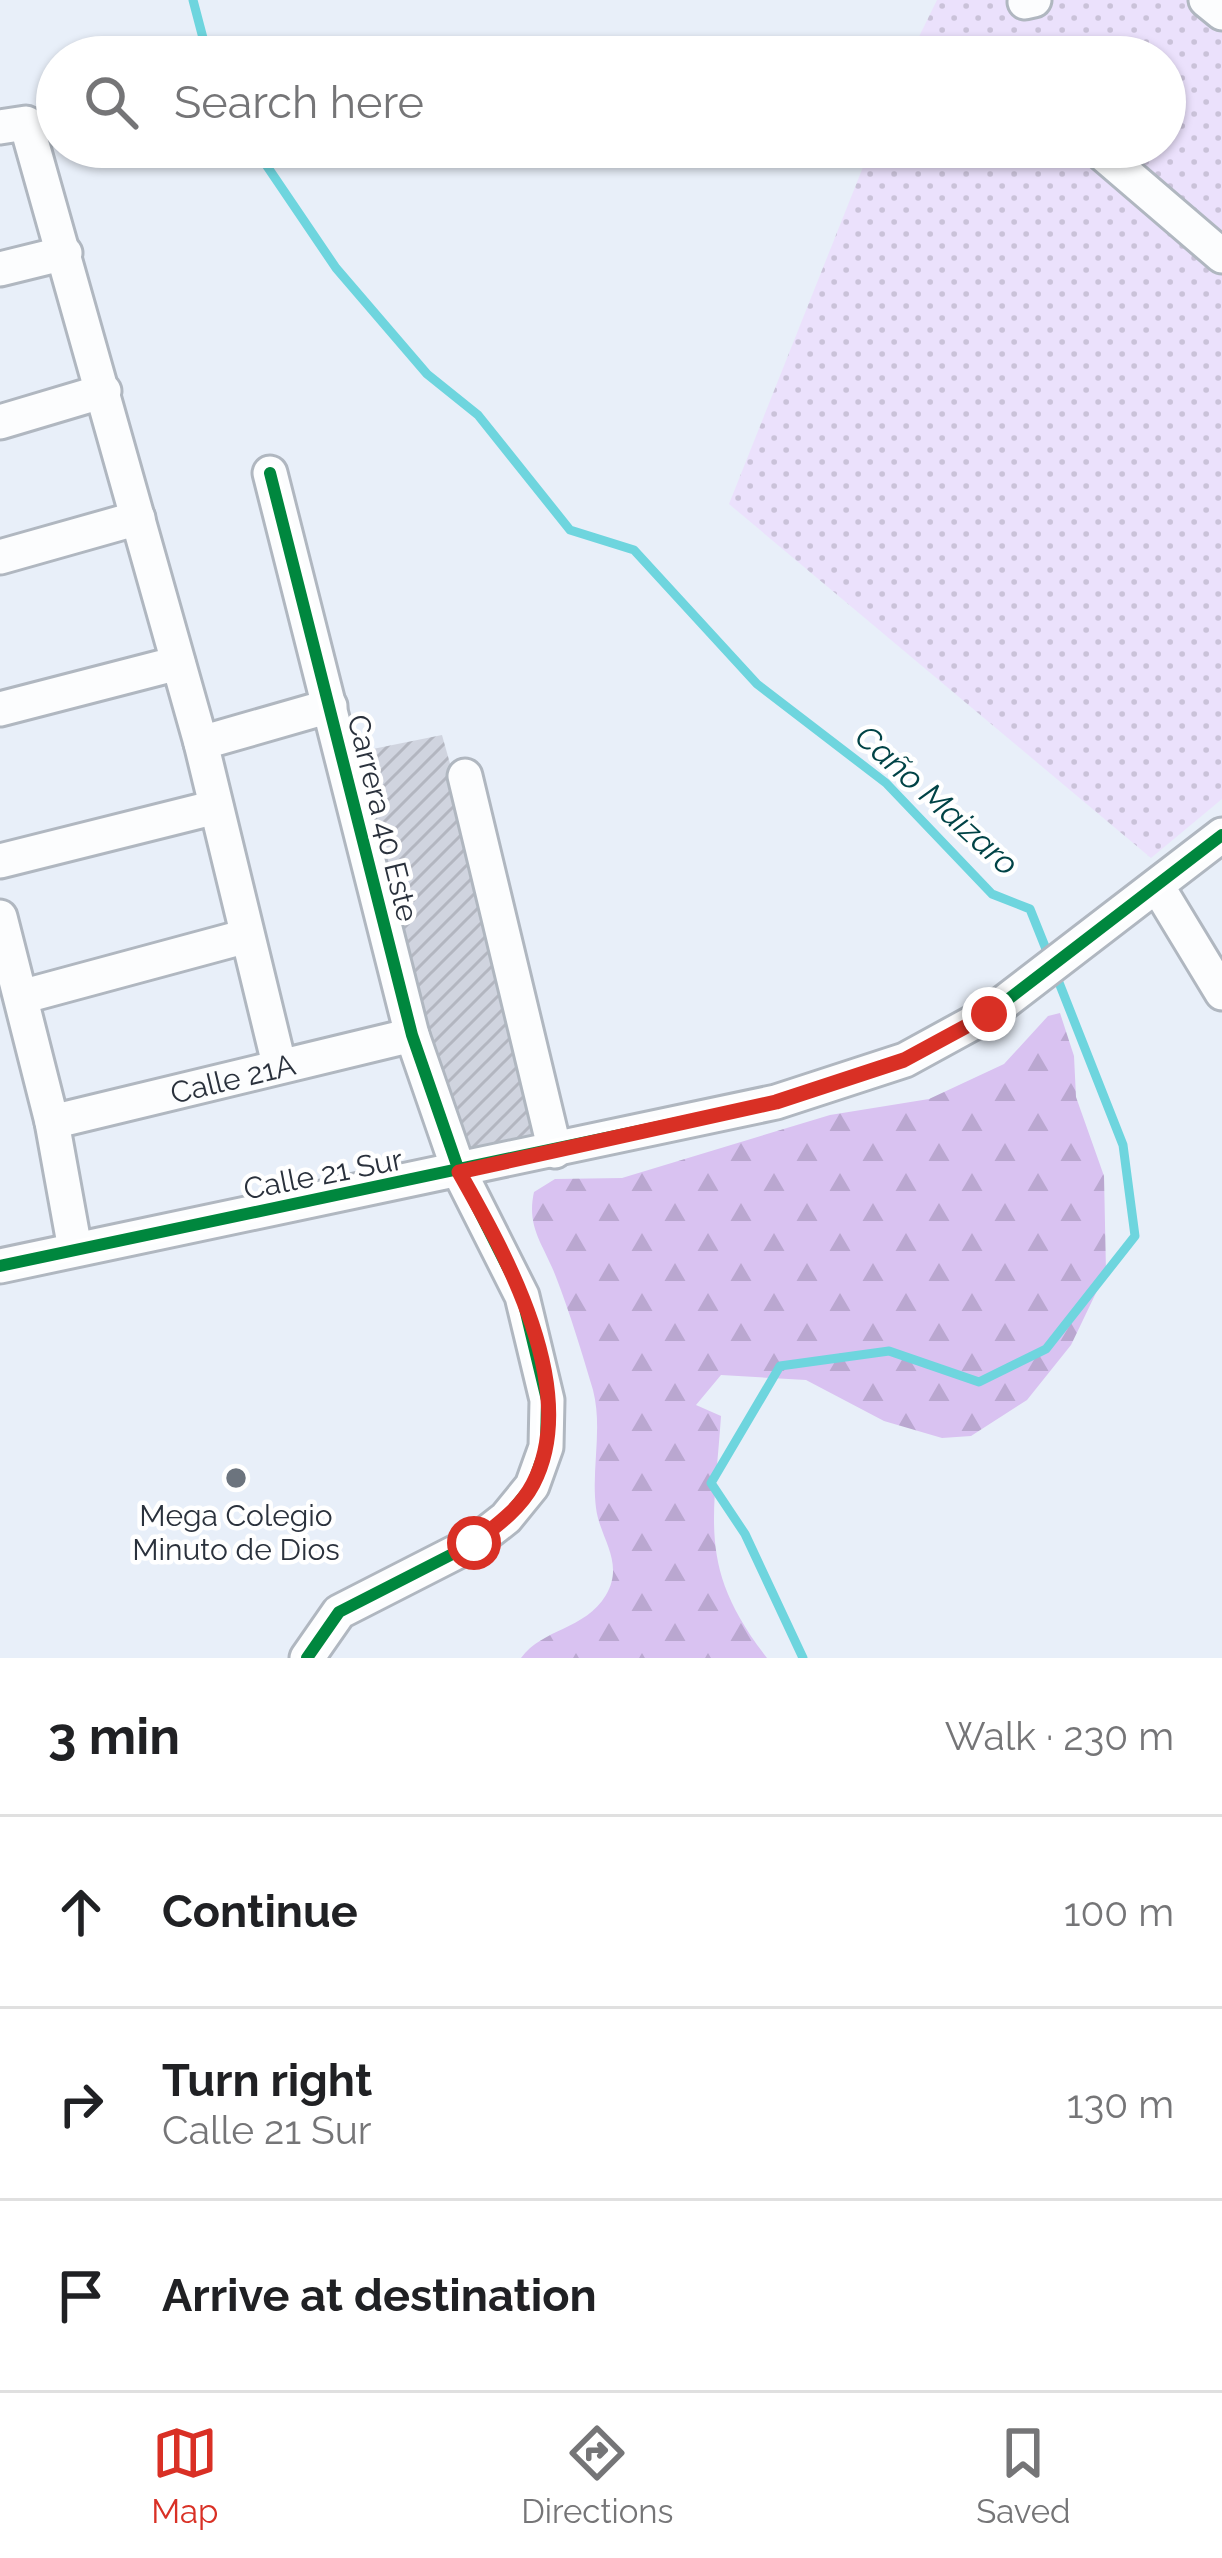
<!DOCTYPE html>
<html lang="en">
<head>
<meta charset="utf-8">
<style>
	:root { --surface:#fff; --page:#f6f6f6; --text:#202124; --muted:#757577; --line:#e0e0e0; --accent:#d93025 }
	body { margin:0; font-family:Raleway,sans-serif; background:var(--page); color:var(--text) }
	.stop { position:absolute; width:36px; height:36px; margin:-27px; border:9px solid #d93025; border-radius:50%; background:#fff }
	.stop.end { background:#d93025; border-color:#fff; box-shadow:0 3px 12px #0008 }
	.list { margin:0; padding:0; list-style:none }
	h2 { display:flex; justify-content:space-between; align-items:center; height:156px; margin:0; padding:0 48px; font-size:51px }
	h2 small { font-size:39px; font-weight:400; color:var(--muted) }
	.list li { display:grid; grid-template-columns:78px 1fr auto; gap:36px; align-items:center; box-sizing:border-box; height:192px; padding:0 48px; border-top:3px solid var(--line) }
	.list b { display:block; font-size:45px; white-space:nowrap }
	.list p { margin:0; font-size:39px; white-space:nowrap; color:var(--muted) }
	.list em { font-size:39px; font-style:normal; color:var(--muted) }
	.icon { flex:none; width:66px; height:66px; fill:none; stroke:currentColor; stroke-width:2; stroke-linecap:round; stroke-linejoin:round }
	.map { position:relative; flex:none; width:1222px; height:1658px; overflow:hidden }
	.search { position:absolute; background:var(--surface); box-shadow:0 3px 9px #0004; left:36px; right:36px; top:36px; height:132px; display:flex; align-items:center; gap:30px; box-sizing:border-box; padding:0 42px; border-radius:66px; color:var(--muted); font-size:45px }
	.sheet { height:732px; background:var(--surface) }
	nav { display:flex; justify-content:space-around; align-items:center; box-sizing:border-box; height:168px; border-top:3px solid var(--line); background:var(--surface); font-size:33px; color:var(--muted) }
	nav a { display:grid; justify-items:center; gap:6px }
	nav .on { color:var(--accent) }
	.map>svg:first-child { display:block }
	.grass { fill:url(#grass-dots) }
	.forest { fill:url(#forest-firs) }
	.lines { fill:none; stroke-linecap:round; stroke-linejoin:round }
	.stream { stroke:#6ed5de; stroke-width:9 }
	.building { fill:url(#building-hatch) }
	.minor-casing { stroke:#b0b7c0; stroke-width:39 }
	.minor { stroke:#fcfdfe; stroke-width:33 }
	.cycleway-casing { stroke:#fff; stroke-width:20 }
	.cycleway { stroke:#00873e; stroke-width:12 }
	.route { stroke:#d93025; stroke-width:15 }
	.poi-dot { fill:#6c747e; stroke:#fff; stroke-width:4.5 }
	.labels { text-anchor:middle; dominant-baseline:central; stroke-width:9; stroke-linejoin:round; paint-order:stroke }
	.street-label { font-size:30px; fill:#2a313c; stroke:#fff }
	.poi-label { font-size:30px; fill:#2a313c; stroke:#fff }
	.water-label { font-size:33px; font-style:italic; fill:#004346; stroke:#fff }
</style>
</head>
<body>
<div class="map">
<svg width="1222" height="1658" viewBox="0 0 1222 1658">
	<defs>
		<pattern id="grass-dots" width="8" height="8" patternUnits="userSpaceOnUse" patternTransform="scale(3)"><rect width="8" height="8" fill="#ebe1fc"/><path d="M2 2h.1M6 6h.1" fill="none" stroke="#cac2d9" stroke-width="1.8" stroke-linecap="round"/></pattern>
		<pattern id="forest-firs" width="22" height="20" patternUnits="userSpaceOnUse" patternTransform="scale(3)"><rect width="22" height="20" fill="#d9c2f1"/><path d="M5 1l3.5 6h-7zM16 11l3.5 6h-7z" fill="#baa7d0"/></pattern>
		<pattern id="building-hatch" width="6" height="6" patternUnits="userSpaceOnUse" patternTransform="scale(3)"><rect width="6" height="6" fill="#d0d4df"/><path d="M-1 1l2-2M0 6l6-6M5 7l2-2" fill="none" stroke="#b3b6c0"/></pattern>
	</defs>
	<rect width="100%" height="100%" fill="#e8eff9"/>
	<!-- grass -->
	<path class="grass" d="M937 0H1222V799L1151 858 729 504 871 147H1165V57H909Z"/>
	<!-- forest -->
	<path class="forest" d="M1060 1013 1074 1056 1076 1097 1104 1176 1106 1272 1071 1345 1027 1400 971 1436 942 1438 884 1421 806 1380 721 1375 696 1405 721 1416C714 1522 697 1568 767 1658H521C543 1628 585 1630 606 1595 625 1562 600 1539 596 1508 591 1468 603 1429 593 1390 582 1353 570 1313 556 1277 544 1245 526 1228 534 1192L555 1179 622 1178 830 1115 929 1099 1004 1064 1048 1016Z"/>
	<g class="lines">
		<!-- stream -->
		<path class="stream" d="M193 0 208 57
			M254 147 336 268 427 374 478 415 570 530 634 550 757 684 886 783 992 894 1030 909 1050 959
			M803 1658 745 1534 711 1483 780 1366 889 1351 979 1382 1046 1349 1135 1236 1123 1145 1056 975"/>
	</g>
	<!-- building -->
	<path class="building" d="M442 735 509 974 547 1136 462 1155 348 754Z"/>
	<g class="lines">
		<!-- minor casing -->
		<g class="minor-casing">
			<g id="minor">
				<path d="M1206 0 1222 13"/>
				<path d="M1025 2 1034 0"/>
				<path d="M0 127 26 123 201 743 279 1064"/>
				<path d="M1095 147 1222 256"/>
				<path d="M0 269 65 253"/>
				<path d="M0 422 104 391"/>
				<path d="M270 473 412 1035 459 1171 522 1296 547 1400 546 1447 532 1486 506 1518 474 1543 339 1612 307 1658"/>
				<path d="M0 557 138 518"/>
				<path d="M0 709 178 663"/>
				<path d="M201 743 330 706"/>
				<path d="M465 776 555 1151"/>
				<path d="M0 861 216 807"/>
				<path d="M1159 889 1222 993"/>
				<path d="M0 917 52 1122 75 1249"/>
				<path d="M21 997 247 936"/>
				<path id="s1" d="M52 1122 412 1035"/>
				<path d="M0 1266 776 1102 905 1060 989 1014 1222 835"/>
			</g>
		</g>
		<!-- minor -->
		<use href="#minor" class="minor"/>
		<!-- cycleway casing -->
		<g class="cycleway-casing">
			<path id="cycleway" d="M270 473 412 1035 459 1171 522 1296 547 1400 546 1447 532 1486 506 1518 474 1543 339 1612 307 1658
				M0 1266 776 1102 905 1060 989 1014 1222 835"/>
		</g>
		<!-- cycleway -->
		<use href="#cycleway" class="cycleway"/>
	</g>
	<g class="lines">
		<!-- route -->
		<path class="route" d="M474 1543C496 1526 520 1509 533 1484 582 1390 505 1253 459 1172L776 1102 904 1060 989 1014"/>
	</g>
	<!-- markers -->
	<circle class="poi-dot" cx="236" cy="1478" r="12"/>
	<g class="labels">
		<!-- street labels -->
		<g class="street-label">
			<text transform="translate(383 818) rotate(76)">Carrera 40 Este</text>
			<text stroke="none"><textPath href="#s1" startOffset="186">Calle 21A</textPath></text>
			<text transform="translate(323 1174) rotate(-11)">Calle 21 Sur</text>
		</g>
		<!-- poi labels -->
		<g class="poi-label">
			<text x="236" y="1515">Mega Colegio<tspan x="236" dy="34">Minuto de Dios</tspan></text>
		</g>
		<!-- water labels -->
		<g class="water-label">
			<text transform="translate(937 800) rotate(42)">Caño Maizaro</text>
		</g>
	</g>
</svg>
<div class="stop" style="left:474px;top:1543px"></div>
<div class="stop end" style="left:989px;top:1014px"></div>
<div class="search"><svg class="icon" aria-label="search" viewBox="0 0 24 24"><circle cx="10" cy="10" r="6"/><path d="M15 15l6 6"/></svg>Search here</div>
</div>
<section class="sheet">
<h2>3 min<small>Walk · 230 m</small></h2>
<ul class="list">
<li><svg class="icon" aria-label="ahead" viewBox="0 0 24 24"><path d="M12 20V5M6 11l6-6 6 6"/></svg><div><b>Continue</b></div><em>100 m</em></li>
<li><svg class="icon" aria-label="right" viewBox="0 0 24 24"><path d="M7 20v-9h11M14 6l5 5-5 5"/></svg><div><b>Turn right</b><p>Calle 21 Sur</p></div><em>130 m</em></li>
<li><svg class="icon" aria-label="arrive" viewBox="0 0 24 24"><path d="M6 21V4h12l-3 4 3 4H6"/></svg><div><b>Arrive at destination</b></div></li>
</ul>
</section>
<nav>
<a class="on"><svg class="icon" aria-label="map" viewBox="0 0 24 24"><path d="M3 6l6-2 6 2 6-2v14l-6 2-6-2-6 2zM9 4v14M15 6v14"/></svg>Map</a>
<a><svg class="icon" aria-label="directions" viewBox="0 0 24 24"><path d="M12 3l9 9-9 9-9-9zM9 14v-3h6M13 9l2 2-2 2"/></svg>Directions</a>
<a><svg class="icon" aria-label="saved" viewBox="0 0 24 24"><path d="M7 4h10v16l-5-4-5 4z"/></svg>Saved</a>
</nav>
</body>
</html>
